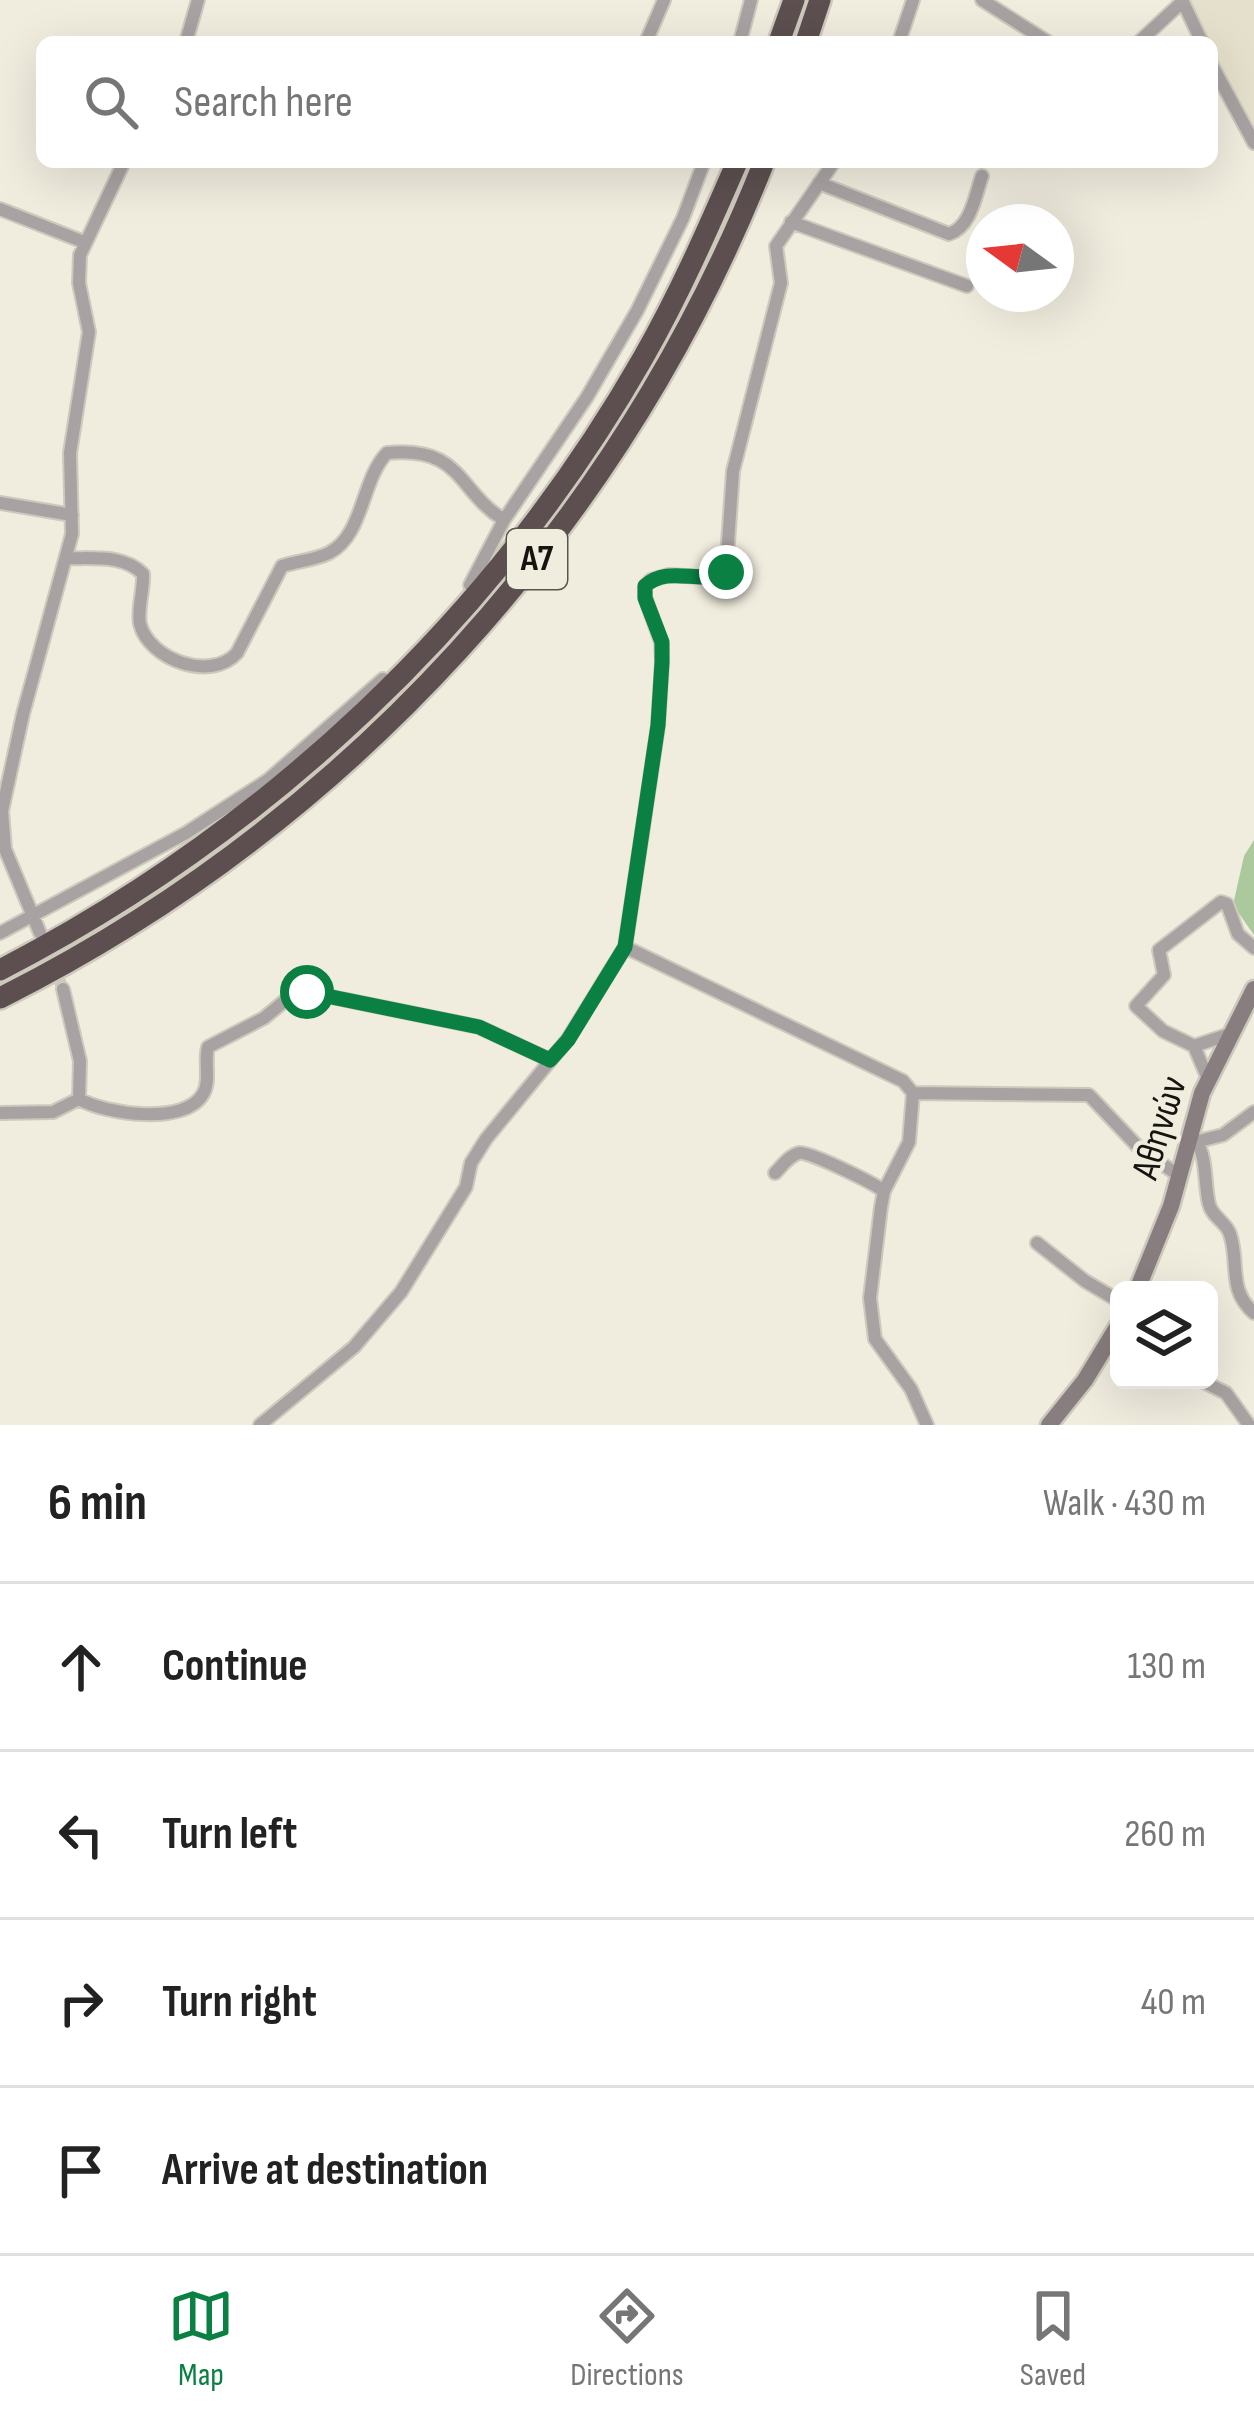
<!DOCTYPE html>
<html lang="en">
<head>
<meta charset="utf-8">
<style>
	:root { --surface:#fff; --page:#f6f6f6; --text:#222; --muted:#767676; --line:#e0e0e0; --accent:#0b8043 }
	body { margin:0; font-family:"Sofia Sans Condensed",sans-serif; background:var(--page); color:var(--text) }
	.controls { position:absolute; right:36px; bottom:36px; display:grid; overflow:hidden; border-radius:18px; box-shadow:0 12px 48px #0002 }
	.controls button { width:108px; height:108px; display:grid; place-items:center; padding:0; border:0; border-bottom:3px solid var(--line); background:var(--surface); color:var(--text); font:60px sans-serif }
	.compass { position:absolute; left:966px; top:204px; width:108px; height:108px; border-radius:50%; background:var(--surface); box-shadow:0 12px 48px #0002; rotate:285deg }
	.stop { position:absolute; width:36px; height:36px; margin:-27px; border:9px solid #0b8043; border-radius:50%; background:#fff }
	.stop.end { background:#0b8043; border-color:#fff; box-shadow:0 3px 12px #0008 }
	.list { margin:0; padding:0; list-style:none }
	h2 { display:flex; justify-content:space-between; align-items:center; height:156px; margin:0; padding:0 48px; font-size:51px }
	h2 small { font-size:39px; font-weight:400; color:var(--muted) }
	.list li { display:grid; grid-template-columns:78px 1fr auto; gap:36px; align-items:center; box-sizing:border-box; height:168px; padding:0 48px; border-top:3px solid var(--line) }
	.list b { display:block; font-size:45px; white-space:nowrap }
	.list em { font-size:39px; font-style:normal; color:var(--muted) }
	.icon { flex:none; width:66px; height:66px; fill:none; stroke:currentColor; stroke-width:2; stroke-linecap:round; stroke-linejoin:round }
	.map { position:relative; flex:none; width:1254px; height:1425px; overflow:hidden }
	.search { position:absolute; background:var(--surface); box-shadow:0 12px 48px #0002; left:36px; right:36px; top:36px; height:132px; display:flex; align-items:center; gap:30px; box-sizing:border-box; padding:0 42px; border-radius:18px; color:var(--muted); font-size:45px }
	.sheet { height:828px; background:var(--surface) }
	nav { display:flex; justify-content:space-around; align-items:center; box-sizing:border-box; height:168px; border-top:3px solid var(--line); background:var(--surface); font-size:33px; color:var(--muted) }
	nav a { display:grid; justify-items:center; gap:6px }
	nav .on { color:var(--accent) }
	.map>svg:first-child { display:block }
	.built { fill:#e5e0cb }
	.green { fill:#acc99e }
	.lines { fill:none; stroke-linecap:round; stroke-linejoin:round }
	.street-tunnel { stroke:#cfccbf; stroke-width:12; stroke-dasharray:12 6; stroke-linecap:butt }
	.street-casing { stroke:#cdc9bd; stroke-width:16 }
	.secondary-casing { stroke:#cdc9bd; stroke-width:21 }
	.highway-casing { stroke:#cdc9bd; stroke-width:26 }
	.street { stroke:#a9a2a2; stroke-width:12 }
	.secondary { stroke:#887e7f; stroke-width:16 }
	.highway { stroke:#5d4f50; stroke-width:21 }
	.route { stroke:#0b8043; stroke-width:15 }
	.labels { text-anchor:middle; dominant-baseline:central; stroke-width:9; stroke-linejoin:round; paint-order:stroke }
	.shield { fill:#f0ecde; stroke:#57554d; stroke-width:3 }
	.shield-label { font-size:36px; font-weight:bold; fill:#15140f }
	.street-label { font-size:39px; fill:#15140f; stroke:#f0ecde }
</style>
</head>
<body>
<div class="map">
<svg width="1254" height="1425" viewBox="0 0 1254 1425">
	<rect width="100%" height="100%" fill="#f0ecde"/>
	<!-- built -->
	<path class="built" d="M1187 0H1254V127L1212 49V42H1208Z"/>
	<!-- green -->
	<path class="green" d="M747 162H755C724 231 694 301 656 366 562 529 435 683 289 801 238 842 182 881 127 918 87 945 42 965 0 988V980L120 915 243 830 375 714 470 616 705 259Z
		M1254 840V935L1233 905 1244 856Z"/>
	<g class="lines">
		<!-- street-tunnel -->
		<path class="street-tunnel" d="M43 940 63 989"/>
		<!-- street casing -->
		<g class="street-casing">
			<path id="street" d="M982 0 1048 42
				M1182 0 1202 42
				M186 42 198 0
				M646 42 664 0
				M740 42 751 0
				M899 42 913 0
				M1139 42 1183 1
				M1212 65 1254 143
				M819 183 949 234C971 227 975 196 982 176
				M0 209 84 242
				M791 222 967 286
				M0 503 72 515
				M66 558C93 559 123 554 143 574 144 589 137 610 140 624 149 660 211 682 237 653L282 566C298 561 315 560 329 553 364 535 361 480 387 453 463 446 456 490 504 520
				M470 585 504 520 587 397 637 311 683 218 704 162
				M0 933 186 833 268 780 383 679
				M40 933 5 849 2 811 23 714 72 534 70 453 89 332 79 283 80 255 124 162
				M625 947 903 1081 913 1093 1089 1095 1141 1150 1180 1176
				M1194 1046 1163 1031 1136 1006 1164 975 1159 950 1221 902 1227 904 1238 934 1254 948
				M1208 1079 1194 1046 1230 1034
				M913 1093 909 1142 884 1191 881 1207 870 1298 875 1339 911 1389 927 1425
				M79 1099C105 1114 185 1126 203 1094 211 1081 204 1062 208 1047L264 1018 293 994 307 992 479 1027 550 1060
				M0 1113 53 1112 79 1099 80 1061 63 989
				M1190 1133C1209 1152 1203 1179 1209 1204 1212 1217 1226 1222 1230 1234 1240 1264 1227 1289 1254 1313
				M1199 1141 1223 1135 1254 1112
				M775 1173C782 1166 790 1155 799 1153 809 1151 873 1183 884 1191
				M1037 1243 1085 1281 1119 1301
				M1200 1380 1226 1393 1249 1425
				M260 1425 354 1347 401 1292 466 1187 471 1163 486 1139 568 1039 625 947 658 726 662 662 661 642 645 597V586L651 580 669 575 717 578 726 572 733 471 781 283 776 246 834 162"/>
		</g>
		<!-- secondary casing -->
		<g class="secondary-casing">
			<path id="secondary" d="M1137 1290 1171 1206 1202 1093 1254 989
				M1049 1425 1085 1380 1119 1324"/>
		</g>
		<!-- highway casing -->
		<g class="highway-casing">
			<path id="highway" d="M779 42 794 0
				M806 42 820 0
				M0 970C266 833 494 619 643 358 679 295 708 229 737 162
				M0 998C347 824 621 524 764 162"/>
		</g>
		<!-- street -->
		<use href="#street" class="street"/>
		<!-- secondary -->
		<use href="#secondary" class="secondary"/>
		<!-- highway -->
		<use href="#highway" class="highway"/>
	</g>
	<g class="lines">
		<!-- route -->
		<path class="route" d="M307 992 479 1027 550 1060 568 1040 625 947 658 725 662 662V642L645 598V586C669 564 702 586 726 572"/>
	</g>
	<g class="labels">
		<!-- shield labels -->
		<rect class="shield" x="507" y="529" width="60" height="60" rx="9"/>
		<g class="shield-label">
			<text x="537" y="559">Α7</text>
		</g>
		<!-- street labels -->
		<g class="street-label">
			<text transform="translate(1160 1128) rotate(-73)">Αθηνών</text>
		</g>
	</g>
</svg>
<div class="controls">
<button><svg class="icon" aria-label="layers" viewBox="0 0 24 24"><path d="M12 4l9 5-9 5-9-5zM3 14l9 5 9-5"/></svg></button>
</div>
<svg class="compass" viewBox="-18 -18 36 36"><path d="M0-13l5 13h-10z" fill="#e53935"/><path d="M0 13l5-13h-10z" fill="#767676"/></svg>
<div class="stop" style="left:307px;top:992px"></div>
<div class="stop end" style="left:726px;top:572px"></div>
<div class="search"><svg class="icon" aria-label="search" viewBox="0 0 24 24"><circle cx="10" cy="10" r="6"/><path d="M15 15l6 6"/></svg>Search here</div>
</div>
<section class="sheet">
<h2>6 min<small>Walk · 430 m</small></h2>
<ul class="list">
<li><svg class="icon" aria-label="ahead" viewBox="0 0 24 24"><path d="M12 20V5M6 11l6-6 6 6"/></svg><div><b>Continue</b></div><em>130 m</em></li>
<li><svg class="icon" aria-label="left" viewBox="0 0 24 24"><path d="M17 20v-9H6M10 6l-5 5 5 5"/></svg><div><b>Turn left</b></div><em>260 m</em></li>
<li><svg class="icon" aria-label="right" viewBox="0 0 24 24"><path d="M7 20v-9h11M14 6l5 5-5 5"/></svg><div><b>Turn right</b></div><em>40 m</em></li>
<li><svg class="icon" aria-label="arrive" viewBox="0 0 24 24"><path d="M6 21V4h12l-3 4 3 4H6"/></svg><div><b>Arrive at destination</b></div></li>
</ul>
</section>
<nav>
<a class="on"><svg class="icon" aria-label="map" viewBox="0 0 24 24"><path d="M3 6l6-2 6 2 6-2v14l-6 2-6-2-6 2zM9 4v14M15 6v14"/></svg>Map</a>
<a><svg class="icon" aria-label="directions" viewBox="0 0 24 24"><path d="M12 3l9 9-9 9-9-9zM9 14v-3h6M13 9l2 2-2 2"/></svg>Directions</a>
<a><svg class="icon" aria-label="saved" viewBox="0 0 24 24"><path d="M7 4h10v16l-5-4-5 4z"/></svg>Saved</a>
</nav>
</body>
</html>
